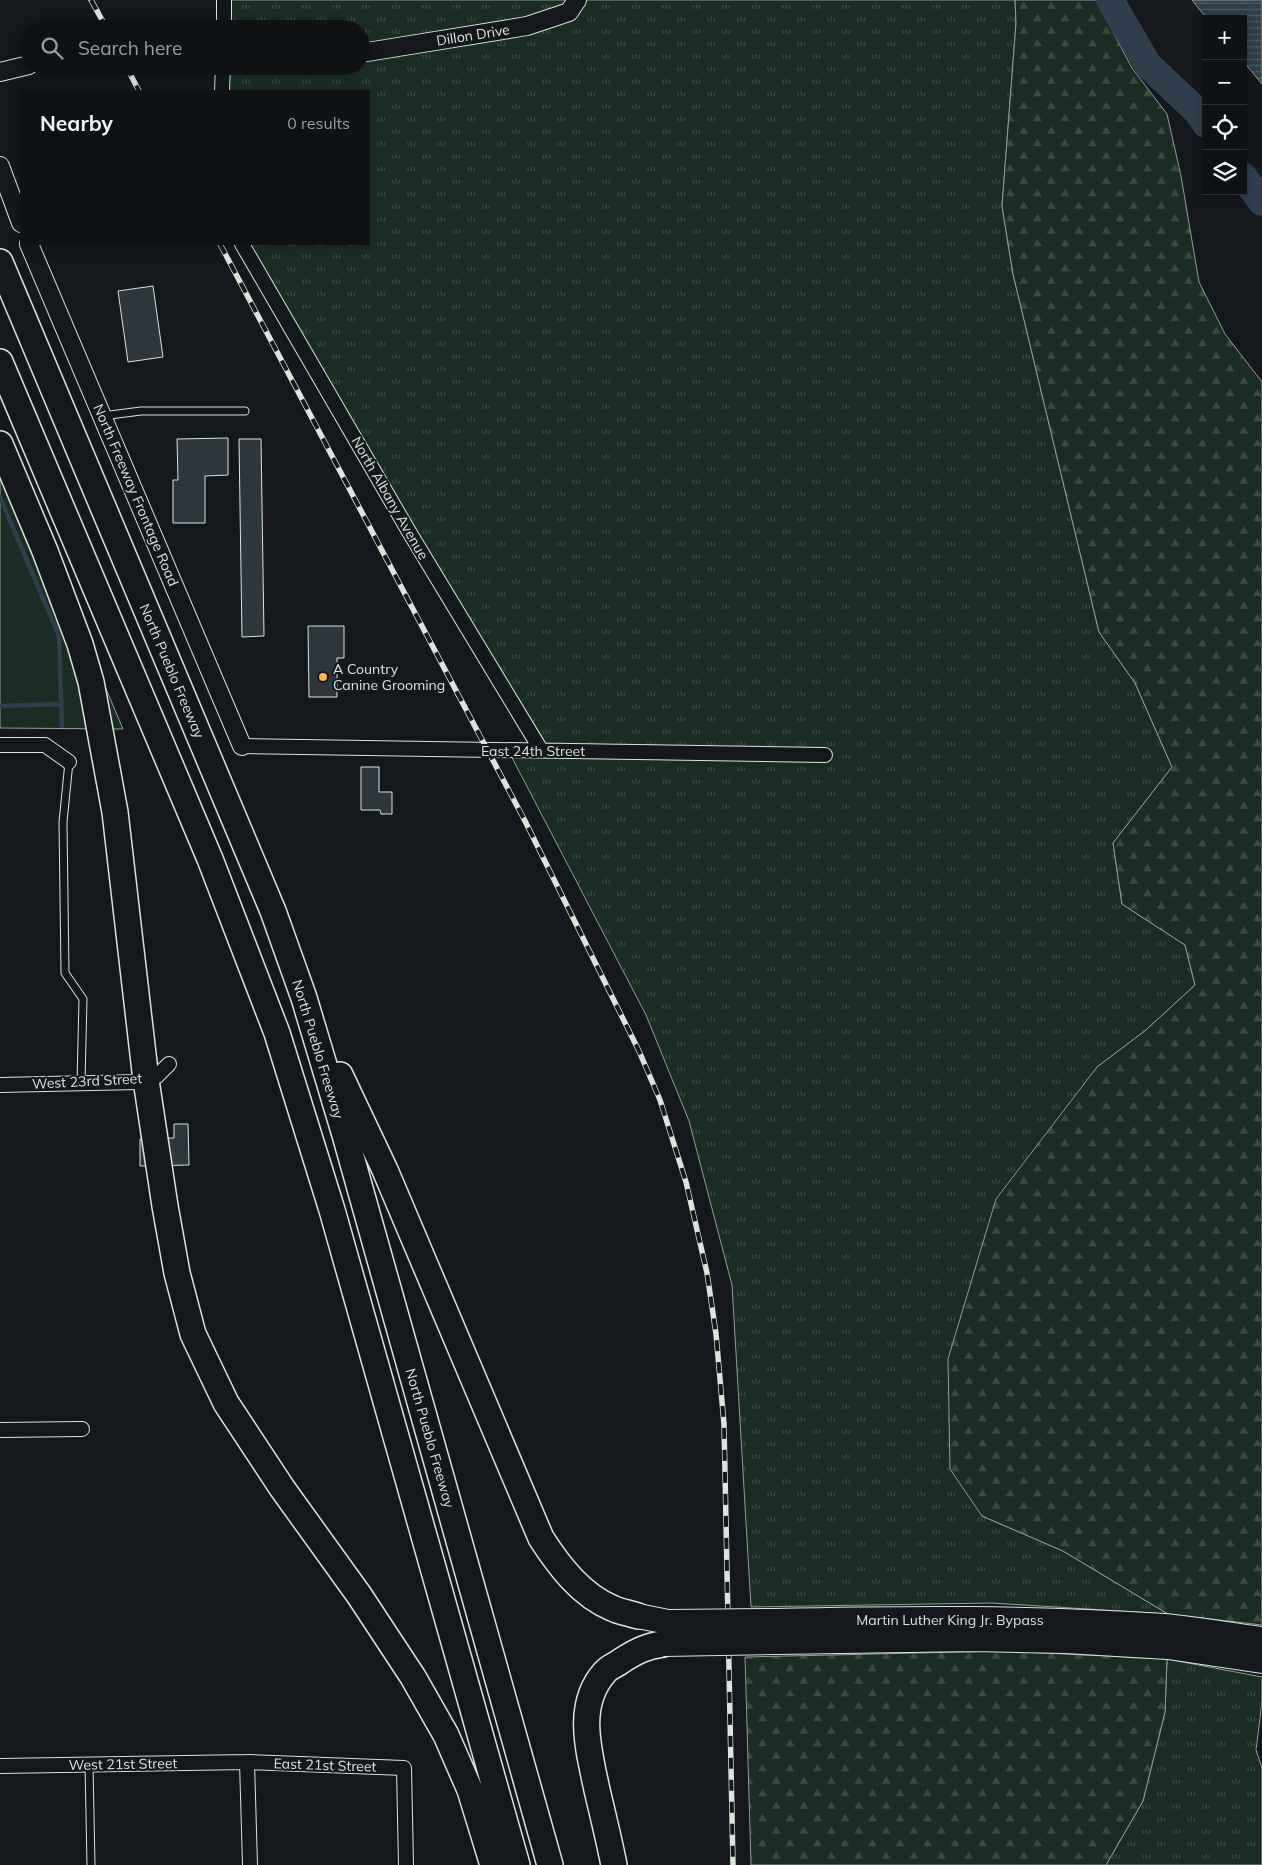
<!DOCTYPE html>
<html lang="en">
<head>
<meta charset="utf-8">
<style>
	:root { --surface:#0f1215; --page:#181b1e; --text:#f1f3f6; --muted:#9b9ea0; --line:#2f3234 }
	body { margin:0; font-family:Mulish,sans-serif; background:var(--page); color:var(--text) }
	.controls { position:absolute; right:15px; top:15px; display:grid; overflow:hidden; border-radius:0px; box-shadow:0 2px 12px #0003 }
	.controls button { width:45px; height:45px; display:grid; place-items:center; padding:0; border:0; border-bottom:1px solid var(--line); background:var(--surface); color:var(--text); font:25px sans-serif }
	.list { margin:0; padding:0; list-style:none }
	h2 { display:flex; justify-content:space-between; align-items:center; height:65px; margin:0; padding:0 20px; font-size:21px }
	h2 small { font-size:16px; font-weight:400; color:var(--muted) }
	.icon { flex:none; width:28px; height:28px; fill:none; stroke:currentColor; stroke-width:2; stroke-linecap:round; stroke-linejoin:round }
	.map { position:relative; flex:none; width:1262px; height:1865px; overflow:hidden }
	.search { position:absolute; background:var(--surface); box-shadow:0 2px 12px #0003; left:20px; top:20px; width:350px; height:55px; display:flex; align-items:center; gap:12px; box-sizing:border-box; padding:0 18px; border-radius:28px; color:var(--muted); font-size:19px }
	.panel { position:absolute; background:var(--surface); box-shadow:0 2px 12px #0003; left:20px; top:90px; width:350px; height:155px; border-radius:0px }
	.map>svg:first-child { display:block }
	.grass { fill:url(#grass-tufts); stroke:#939e99 }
	.forest { fill:url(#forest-firs); stroke:#939e99 }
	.green { fill:#1a2d24; stroke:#939e99 }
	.water { fill:url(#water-rules); stroke:#939e99 }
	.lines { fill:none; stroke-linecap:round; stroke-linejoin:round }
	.stream { stroke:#2f3f4d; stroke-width:4.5 }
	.river { stroke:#2f3f4d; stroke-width:28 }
	.building { fill:#2c363c; stroke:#d8e6dc }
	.service-casing { stroke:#d8e6dc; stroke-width:9 }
	.minor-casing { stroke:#d8e6dc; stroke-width:16 }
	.tertiary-casing { stroke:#d8e6dc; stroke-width:20 }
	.trunk-casing { stroke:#d8e6dc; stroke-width:26 }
	.motorway-casing { stroke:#d8e6dc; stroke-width:28 }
	.service { stroke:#14181c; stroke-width:7 }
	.minor { stroke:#14181c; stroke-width:14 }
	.tertiary { stroke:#14181c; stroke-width:18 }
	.trunk { stroke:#14181c; stroke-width:24 }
	.motorway { stroke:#14181c; stroke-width:25 }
	.rail-casing { stroke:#d8e6dc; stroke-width:5.5 }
	.rail { stroke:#14181c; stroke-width:4; stroke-dasharray:11; stroke-linecap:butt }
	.trunk-bridge-casing { stroke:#d8e6dc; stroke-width:26; stroke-linecap:butt }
	.trunk-bridge { stroke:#14181c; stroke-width:24 }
	.poi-dot { fill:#ffb74d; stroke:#14181c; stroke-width:2 }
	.labels { text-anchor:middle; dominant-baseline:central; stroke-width:4; stroke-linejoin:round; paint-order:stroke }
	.street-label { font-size:14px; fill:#d8e6dc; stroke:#14181c }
	.poi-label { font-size:14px; fill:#d8e6dc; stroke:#14181c; text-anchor:start }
</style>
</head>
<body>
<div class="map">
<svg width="1262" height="1865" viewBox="0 0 1262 1865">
	<defs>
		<pattern id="grass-tufts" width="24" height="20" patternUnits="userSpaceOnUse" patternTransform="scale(1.25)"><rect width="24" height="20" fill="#1a2d24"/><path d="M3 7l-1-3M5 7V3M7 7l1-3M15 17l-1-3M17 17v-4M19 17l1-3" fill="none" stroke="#3b4b43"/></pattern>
		<pattern id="forest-firs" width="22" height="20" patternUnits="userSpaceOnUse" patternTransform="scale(1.25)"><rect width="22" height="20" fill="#1a2d24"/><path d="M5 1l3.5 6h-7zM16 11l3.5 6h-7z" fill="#3b4b43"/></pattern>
		<pattern id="water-rules" width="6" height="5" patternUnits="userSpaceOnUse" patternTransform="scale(1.25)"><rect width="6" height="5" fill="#2f3f4d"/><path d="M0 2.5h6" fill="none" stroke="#4c5b66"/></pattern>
	</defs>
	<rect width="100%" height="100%" fill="#14181c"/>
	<!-- grass -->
	<path class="grass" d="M224 0H1015L1016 23 1002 206 1013 274 1099 632 1135 683 1172 767 1113 843 1122 904 1185 945 1195 985 1146 1030 1097 1067 982 1516 1063 1551 1168 1614 991 1603 751 1607 732 1285 689 1121 646 1015 508 750H540L242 244H369V91H222L223 66H361V29H224Z
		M1167 1659 1262 1677V1702L1256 1750 1262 1768V1865H1106L1143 1801 1165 1712Z"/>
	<!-- forest -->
	<path class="forest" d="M1015 0H1096L1132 68 1167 114 1181 176 1199 282 1225 334 1262 382V1625L1168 1614 1063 1551 982 1516 950 1469 948 1359 996 1199 1097 1067 1146 1030 1195 985 1185 945 1122 904 1113 843 1172 767 1135 683 1099 632 1013 274 1002 206 1016 23Z
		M1003 1651 1167 1659 1165 1712 1143 1801 1106 1865H751L745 1657Z"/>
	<!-- green -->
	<path class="green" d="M0 438 123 729 0 728Z"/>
	<!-- water -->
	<path class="water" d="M1192 0H1262V84L1243 61V19H1207Z"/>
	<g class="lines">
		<!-- stream -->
		<path class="stream" d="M0 497 59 636 62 726
			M0 706 61 704"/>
		<!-- river -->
		<path class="river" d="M1110 0 1148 65 1197 111 1206 124
			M1243 176 1262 202"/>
	</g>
	<!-- building -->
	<path class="building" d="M153 286 163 357 128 362 118 291Z
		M228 438V475L205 476V523H173V480H178L177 439Z
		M239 439H261L264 636 242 637Z
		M308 626H344V658H337V697H309Z
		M361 767H379V792H392V814H381L380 810H361Z
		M174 1124H188L189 1165 140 1166V1139L174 1138Z"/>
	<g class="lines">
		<!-- service casing -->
		<g class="service-casing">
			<path id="service" d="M102 416 141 411H245
				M69 762 63 822 65 973 83 999 81 1083
				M89 1764 91 1865"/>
		</g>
		<!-- minor casing -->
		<g class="minor-casing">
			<path id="minor" d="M224 29V0
				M222 91 223 66
				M242 244 408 530 541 750
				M0 745H45L69 762
				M242 746 825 755
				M0 1085 139 1082 157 1076 169 1064
				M0 1430 82 1429
				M247 1762 250 1865
				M0 1766 247 1762 404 1768 406 1865"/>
		</g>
		<!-- tertiary casing -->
		<g class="tertiary-casing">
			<path id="tertiary" d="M361 53 527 26 569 12 577 0
				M0 72 29 65
				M0 166 21 223
				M29 244 242 746"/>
		</g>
		<!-- trunk casing -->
		<g class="trunk-casing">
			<path id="trunk" d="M638 1616 668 1622
				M773 1621C904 1618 1034 1617 1164 1626 1197 1629 1230 1635 1262 1639
				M775 1642 975 1639 1066 1641 1168 1647 1262 1661"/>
		</g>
		<!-- motorway casing -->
		<g class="motorway-casing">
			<path id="motorway" d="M0 262 273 911 304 998 345 1135 550 1865
				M0 362 210 859 277 1033 332 1210 517 1865
				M0 444 45 551 80 644 91 682 115 812 146 1080 165 1206 177 1273 193 1334 226 1403 282 1488 359 1595 413 1677 446 1735 470 1790 493 1865
				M340 1075 385 1170 541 1538C559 1566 581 1595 612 1608 620 1612 629 1613 638 1616
				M614 1865C609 1840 603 1815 597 1790 589 1751 575 1705 605 1672 609 1667 616 1665 621 1661 635 1652 646 1646 663 1644"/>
		</g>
		<!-- service -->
		<use href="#service" class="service"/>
		<!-- minor -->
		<use href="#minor" class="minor"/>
		<!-- tertiary -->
		<use href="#tertiary" class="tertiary"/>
		<!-- trunk -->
		<use href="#trunk" class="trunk"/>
		<!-- motorway -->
		<use href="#motorway" class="motorway"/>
		<!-- rail casing -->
		<g class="rail-casing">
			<path id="rail" d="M91 0 107 29
				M126 66 139 91
				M220 244 525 821 639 1051 660 1100 686 1182 707 1273 716 1334 724 1424 733 1865"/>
		</g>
		<!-- rail -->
		<use href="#rail" class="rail"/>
		<!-- trunk-bridge casing -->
		<g class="trunk-bridge-casing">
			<path id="trunk-bridge" d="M668 1622 773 1621
				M663 1644 775 1642"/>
		</g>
		<!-- trunk-bridge -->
		<use href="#trunk-bridge" class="trunk-bridge"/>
	</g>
	<!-- markers -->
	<circle class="poi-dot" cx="323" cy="677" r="5"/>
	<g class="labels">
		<!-- street labels -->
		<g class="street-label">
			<text transform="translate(473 35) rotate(-9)">Dillon Drive</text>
			<text transform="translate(136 495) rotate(67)">North Freeway Frontage Road</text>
			<text transform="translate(390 498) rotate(60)">North Albany Avenue</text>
			<text transform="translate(172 671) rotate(67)">North Pueblo Freeway</text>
			<text x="533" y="751">East 24th Street</text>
			<text transform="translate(318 1049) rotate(73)">North Pueblo Freeway</text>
			<text transform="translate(87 1081) rotate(-3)">West 23rd Street</text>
			<text transform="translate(430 1438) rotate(74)">North Pueblo Freeway</text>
			<text x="950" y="1620">Martin Luther King Jr. Bypass</text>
			<text transform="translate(123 1764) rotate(-1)">West 21st Street</text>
			<text transform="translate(325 1765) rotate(2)">East 21st Street</text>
		</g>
		<!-- poi labels -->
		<g class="poi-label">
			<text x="333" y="669">A Country<tspan x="333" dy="16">Canine Grooming</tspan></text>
		</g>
	</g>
</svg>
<div class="controls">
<button>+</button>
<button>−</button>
<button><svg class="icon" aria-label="locate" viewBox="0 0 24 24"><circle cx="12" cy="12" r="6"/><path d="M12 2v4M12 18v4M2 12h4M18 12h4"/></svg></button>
<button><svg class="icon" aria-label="layers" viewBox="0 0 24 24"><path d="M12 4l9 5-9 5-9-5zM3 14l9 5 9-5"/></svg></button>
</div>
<div class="search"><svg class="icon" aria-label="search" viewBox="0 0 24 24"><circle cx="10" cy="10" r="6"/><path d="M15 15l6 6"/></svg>Search here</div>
<section class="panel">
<h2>Nearby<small>0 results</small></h2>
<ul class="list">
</ul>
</section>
</div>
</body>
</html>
